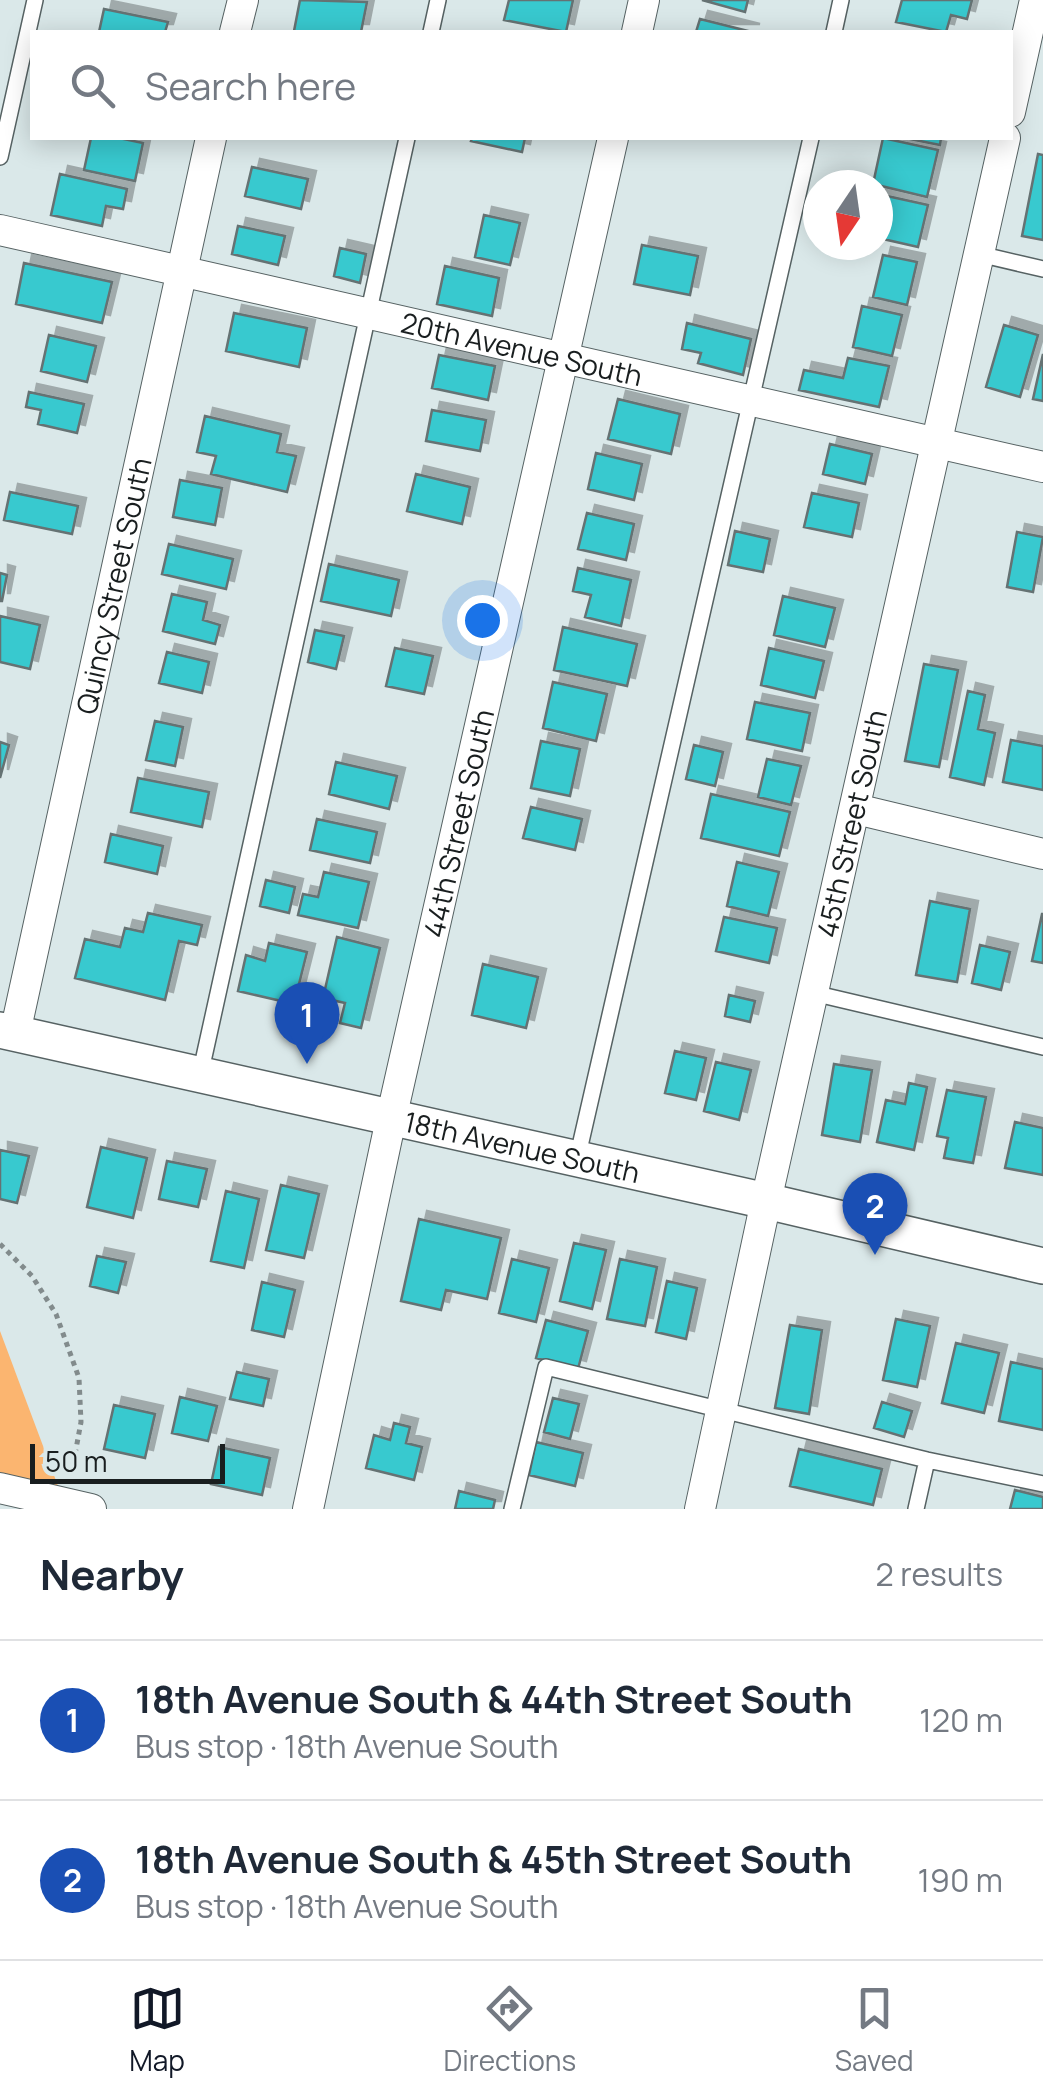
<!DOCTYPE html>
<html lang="en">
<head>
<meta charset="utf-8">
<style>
	:root { --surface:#fff; --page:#f6f6f7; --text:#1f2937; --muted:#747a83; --line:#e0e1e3; --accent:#111827 }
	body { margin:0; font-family:Manrope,sans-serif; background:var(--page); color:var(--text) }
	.compass { position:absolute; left:803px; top:170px; width:90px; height:90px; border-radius:50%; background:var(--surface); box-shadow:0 5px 25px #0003; rotate:193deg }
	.scale { position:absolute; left:30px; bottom:25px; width:195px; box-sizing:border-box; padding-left:10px; border:5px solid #191e1f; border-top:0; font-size:28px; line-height:35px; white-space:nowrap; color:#191e1f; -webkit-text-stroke:8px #dae8e9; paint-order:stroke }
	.you { position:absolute; left:482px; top:620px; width:35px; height:35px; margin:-25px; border:8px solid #fff; border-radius:50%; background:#1a73e8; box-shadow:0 0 0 15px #1a73e833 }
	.badge { display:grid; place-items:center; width:65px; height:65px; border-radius:50%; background:var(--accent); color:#fff; font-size:32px; font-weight:700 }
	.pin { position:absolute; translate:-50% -82px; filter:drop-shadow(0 2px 5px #0008) }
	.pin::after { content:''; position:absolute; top:52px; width:35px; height:30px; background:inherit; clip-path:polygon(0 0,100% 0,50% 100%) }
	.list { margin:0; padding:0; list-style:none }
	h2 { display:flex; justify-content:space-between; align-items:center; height:130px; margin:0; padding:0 40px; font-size:42px }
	h2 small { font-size:32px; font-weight:400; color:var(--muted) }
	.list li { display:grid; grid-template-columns:65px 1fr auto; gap:30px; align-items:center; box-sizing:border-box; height:160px; padding:0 40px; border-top:2px solid var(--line) }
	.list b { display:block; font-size:38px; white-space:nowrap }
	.list p { margin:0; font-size:32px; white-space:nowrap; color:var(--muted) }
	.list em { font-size:32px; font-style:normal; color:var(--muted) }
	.icon { flex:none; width:55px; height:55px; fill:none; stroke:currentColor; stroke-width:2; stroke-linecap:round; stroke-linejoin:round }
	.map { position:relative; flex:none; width:1043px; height:1509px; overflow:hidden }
	.search { position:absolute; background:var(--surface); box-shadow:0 5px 25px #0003; left:30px; right:30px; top:30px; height:110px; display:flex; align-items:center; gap:25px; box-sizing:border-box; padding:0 35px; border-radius:0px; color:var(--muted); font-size:38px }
	.sheet { height:450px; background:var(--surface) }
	nav { display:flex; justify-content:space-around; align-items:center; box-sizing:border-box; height:140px; border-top:2px solid var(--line); background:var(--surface); font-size:28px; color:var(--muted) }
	nav a { display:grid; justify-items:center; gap:5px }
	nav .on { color:var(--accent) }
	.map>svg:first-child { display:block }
	.water { fill:#fbb570 }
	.building { fill:#37c9cf; stroke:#657273; stroke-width:2.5; filter:url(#shadow) }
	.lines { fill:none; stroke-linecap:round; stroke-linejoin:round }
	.service-casing { stroke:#566263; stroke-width:18 }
	.minor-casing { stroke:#566263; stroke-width:32 }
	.tertiary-casing { stroke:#566263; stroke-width:38 }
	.path { stroke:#828b8c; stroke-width:5; stroke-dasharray:5 5; stroke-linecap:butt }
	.service { stroke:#fff; stroke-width:15 }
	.minor { stroke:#fff; stroke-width:30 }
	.tertiary { stroke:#fff; stroke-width:35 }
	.labels { text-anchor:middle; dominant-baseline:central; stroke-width:9; stroke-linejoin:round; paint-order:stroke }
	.street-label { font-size:28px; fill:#191e1f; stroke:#dae8e9 }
</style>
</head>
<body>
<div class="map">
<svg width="1043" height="1509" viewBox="0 0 1043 1509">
	<defs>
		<filter id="shadow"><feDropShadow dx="8" dy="-8" stdDeviation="0" flood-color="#0004"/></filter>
	</defs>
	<rect width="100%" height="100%" fill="#dae8e9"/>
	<!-- water -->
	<path class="water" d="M0 1331 58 1486 0 1473Z"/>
	<!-- building -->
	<path class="building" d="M300 0 367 2 361 32 294 31Z
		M509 0H573L566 32 504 20Z
		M702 0H748L745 12Z
		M902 0H972L967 19 951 15 946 32 896 22Z
		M104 9 168 22 165 32H99Z
		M700 19 752 32H696Z
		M91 138H119L143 143 135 181 84 170Z
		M472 138H525L522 152 471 141Z
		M883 138 938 150 927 197 873 184Z
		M905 138H941L940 145Z
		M1038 154 1043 155V240L1022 236Z
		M252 167 308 179 301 209 245 196Z
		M60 174 127 189 123 209 106 206 102 226 51 215Z
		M878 194 928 205 918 247 883 239 887 218 878 216Z
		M484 215 520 223 510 265 475 257Z
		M238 226 285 236 278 265 232 254Z
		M642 245 698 256 690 295 634 284Z
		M340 248 366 254 360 283 334 276Z
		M883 255 917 262 907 305 873 297Z
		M24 263 112 282 102 323 16 304Z
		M445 266 499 278 492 316 437 304Z
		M862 306 902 315 892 356 853 347Z
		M234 313 307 328 299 367 226 351Z
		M687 323 751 339 743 375 698 363 701 353 682 349Z
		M1004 325 1038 335 1020 397 986 387Z
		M49 335 96 346 87 382 41 371Z
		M1043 354V401L1033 399Z
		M439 355 495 366 488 400 432 388Z
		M848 358 889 366 879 407 799 390 804 370 843 378Z
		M29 392 84 404 77 433 38 424 41 410 26 407Z
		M618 399 680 414 671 454 608 439Z
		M432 410 486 420 480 451 426 441Z
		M205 416 281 434 277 452 296 456 287 492 211 474 216 456 197 452Z
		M830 444 872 454 865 484 823 474Z
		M596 453 642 464 634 500 588 489Z
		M416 474 470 487 462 524 407 511Z
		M180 480 222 488 215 525 173 517Z
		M10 492 78 506 72 534 4 520Z
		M812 493 859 503 852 537 804 527Z
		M587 513 634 524 626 560 578 549Z
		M735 531 770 539 763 572 728 565Z
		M1017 532 1043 537 1033 592 1007 587Z
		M169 544 233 559 226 589 162 574Z
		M329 564 399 580 391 616 321 601Z
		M578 568 631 580 621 626 585 617 591 595 573 591Z
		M0 573 7 575 2 601H0Z
		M172 594 207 602 203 620 220 625 215 644 163 631Z
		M783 596 835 608 825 647 774 635Z
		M0 616 40 625 30 669 0 662Z
		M563 627 637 644 627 686 554 670Z
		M315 630 344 636 336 669 308 662Z
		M395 648 433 656 424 694 386 686Z
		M769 648 824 661 815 698 761 685Z
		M167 652 209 662 202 693 159 683Z
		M924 664 958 670 939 767 905 761Z
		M553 682 607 694 596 741 543 728Z
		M968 691 985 695 978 729 995 733 984 785 950 777Z
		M755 702 810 713 802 751 747 739Z
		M155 721 183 727 175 766 146 760Z
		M1011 740 1043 746V790L1003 782Z
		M541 741 580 749 570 796 531 788Z
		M0 742 9 745 0 778Z
		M694 745 723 752 715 786 686 779Z
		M767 759 801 766 791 805 758 797Z
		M336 762 397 776 389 809 329 794Z
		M138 778 209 792 202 827 131 812Z
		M711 794 790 812 779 856 701 838Z
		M531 807 582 819 575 850 523 838Z
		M317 819 377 832 370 863 310 850Z
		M111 834 163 846 157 874 105 862Z
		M737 862 779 872 768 916 727 906Z
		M324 872 369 882 358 928 298 915 303 894 318 897Z
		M266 880 295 887 289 913 260 906Z
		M930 901 970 909 957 982 916 975Z
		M148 913 202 925 197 945 179 941 165 1000 75 978 85 939 120 947 125 928 143 932Z
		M1042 914H1043V963L1032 961Z
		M724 917 777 928 769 963 716 951Z
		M337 937 380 948 361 1028 340 1023 345 1003 323 998Z
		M269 943 307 952 294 1004 238 991 246 955 265 961Z
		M980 945 1010 952 1001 990 972 983Z
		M483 964 538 977 526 1028 472 1015Z
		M729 995 755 1001 750 1022 725 1016Z
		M675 1051 706 1058 696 1100 665 1093Z
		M716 1062 751 1070 739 1120 704 1111Z
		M834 1064 872 1070 860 1142 822 1135Z
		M909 1083 927 1087 914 1150 877 1142 886 1100 905 1104Z
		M947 1090 986 1097 973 1163 944 1158 948 1138 937 1136Z
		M1015 1122 1043 1128V1175L1005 1168Z
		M101 1147 147 1158 133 1218 87 1207Z
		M0 1150 29 1156 17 1203 0 1199Z
		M167 1161 207 1169 198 1207 159 1199Z
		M281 1185 319 1194 304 1258 266 1250Z
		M226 1191 259 1199 244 1268 211 1261Z
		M419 1219 501 1238 487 1299 446 1290 441 1310 401 1301Z
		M574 1243 606 1250 592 1309 560 1301Z
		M97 1256 126 1262 118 1293 90 1286Z
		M512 1259 549 1268 536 1322 499 1313Z
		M620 1259 657 1267 645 1326 607 1319Z
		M667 1281 697 1288 686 1339 656 1332Z
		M262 1282 295 1290 284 1337 252 1330Z
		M896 1319 930 1326 917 1387 883 1380Z
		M546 1320 588 1331 578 1369 536 1358Z
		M790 1325 822 1330 809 1414 775 1408Z
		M956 1343 999 1353 984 1413 942 1403Z
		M1011 1362 1043 1369V1430L999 1421Z
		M237 1372 269 1379 263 1406 230 1399Z
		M180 1397 217 1406 208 1441 172 1433Z
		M553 1398 579 1404 570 1439 544 1432Z
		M882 1402 912 1411 904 1437 874 1428Z
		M114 1405 155 1414 145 1458 104 1449Z
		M394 1423 410 1427 406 1443 422 1447 414 1480 366 1468 374 1435 390 1440Z
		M536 1442 583 1453 575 1486 529 1475Z
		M219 1447 270 1458 262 1495 211 1484Z
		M799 1449 882 1469 873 1505 790 1486Z
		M1015 1490 1043 1497V1509H1010Z
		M459 1491 495 1500 493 1509H455Z"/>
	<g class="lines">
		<!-- service casing -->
		<g class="service-casing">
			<path id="service" d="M431 32 438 0
				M834 32 841 0
				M0 157 35 0
				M979 254 1043 269
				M813 993 1043 1047
				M200 1075 407 138
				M577 1159 811 138
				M512 1509 546 1367 927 1460 1043 1484
				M916 1509 927 1460"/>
		</g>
		<!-- minor casing -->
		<g class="minor-casing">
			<g id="minor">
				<path d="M235 32 243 0"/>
				<path d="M637 32 644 0"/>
				<path d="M1010 112 1035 0"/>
				<path id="s1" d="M0 230 1043 467"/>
				<path d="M856 809 1043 854"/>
				<path id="s2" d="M15 1033 211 138"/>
				<path d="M0 1488 91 1509"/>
				<path id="s3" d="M308 1509 391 1119 613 138"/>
				<path id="s4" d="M700 1509 766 1201 1005 138"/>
			</g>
		</g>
		<!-- tertiary casing -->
		<g class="tertiary-casing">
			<g id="tertiary">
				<path id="s5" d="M0 1030 766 1201 1043 1266"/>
			</g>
		</g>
		<!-- path -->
		<path class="path" d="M0 1244 32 1276 56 1314 79 1378 81 1422 71 1476"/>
		<!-- service -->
		<use href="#service" class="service"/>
		<!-- minor -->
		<use href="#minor" class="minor"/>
		<!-- tertiary -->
		<use href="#tertiary" class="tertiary"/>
	</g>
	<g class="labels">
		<!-- street labels -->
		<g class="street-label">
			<text stroke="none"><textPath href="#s1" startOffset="535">20th Avenue South</textPath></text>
			<text stroke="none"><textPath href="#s2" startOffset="458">Quincy Street South</textPath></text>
			<text stroke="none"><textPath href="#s3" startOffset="702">44th Street South</textPath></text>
			<text stroke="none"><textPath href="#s4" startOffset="702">45th Street South</textPath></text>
			<text stroke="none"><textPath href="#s5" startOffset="535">18th Avenue South</textPath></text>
		</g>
	</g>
</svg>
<svg class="compass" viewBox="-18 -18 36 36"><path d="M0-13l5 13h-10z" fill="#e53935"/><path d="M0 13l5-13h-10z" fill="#747a83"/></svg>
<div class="scale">50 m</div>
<div class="you"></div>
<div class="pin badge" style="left:307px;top:1064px;background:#1a4fb4">1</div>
<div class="pin badge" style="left:875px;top:1255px;background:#1a4fb4">2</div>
<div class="search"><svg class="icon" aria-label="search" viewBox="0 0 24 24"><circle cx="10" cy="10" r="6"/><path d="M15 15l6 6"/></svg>Search here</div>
</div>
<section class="sheet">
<h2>Nearby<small>2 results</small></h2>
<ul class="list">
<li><span class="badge" style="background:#1a4fb4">1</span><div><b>18th Avenue South &amp; 44th Street South</b><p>Bus stop · 18th Avenue South</p></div><em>120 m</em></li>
<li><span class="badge" style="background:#1a4fb4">2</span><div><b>18th Avenue South &amp; 45th Street South</b><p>Bus stop · 18th Avenue South</p></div><em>190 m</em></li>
</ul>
</section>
<nav>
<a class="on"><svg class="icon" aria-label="map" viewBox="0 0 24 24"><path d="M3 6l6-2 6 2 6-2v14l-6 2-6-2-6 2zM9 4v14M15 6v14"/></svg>Map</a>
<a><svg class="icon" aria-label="directions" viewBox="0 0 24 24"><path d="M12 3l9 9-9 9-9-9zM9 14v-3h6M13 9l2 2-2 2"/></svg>Directions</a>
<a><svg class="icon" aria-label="saved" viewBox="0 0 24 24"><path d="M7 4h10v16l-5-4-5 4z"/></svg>Saved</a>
</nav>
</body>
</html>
